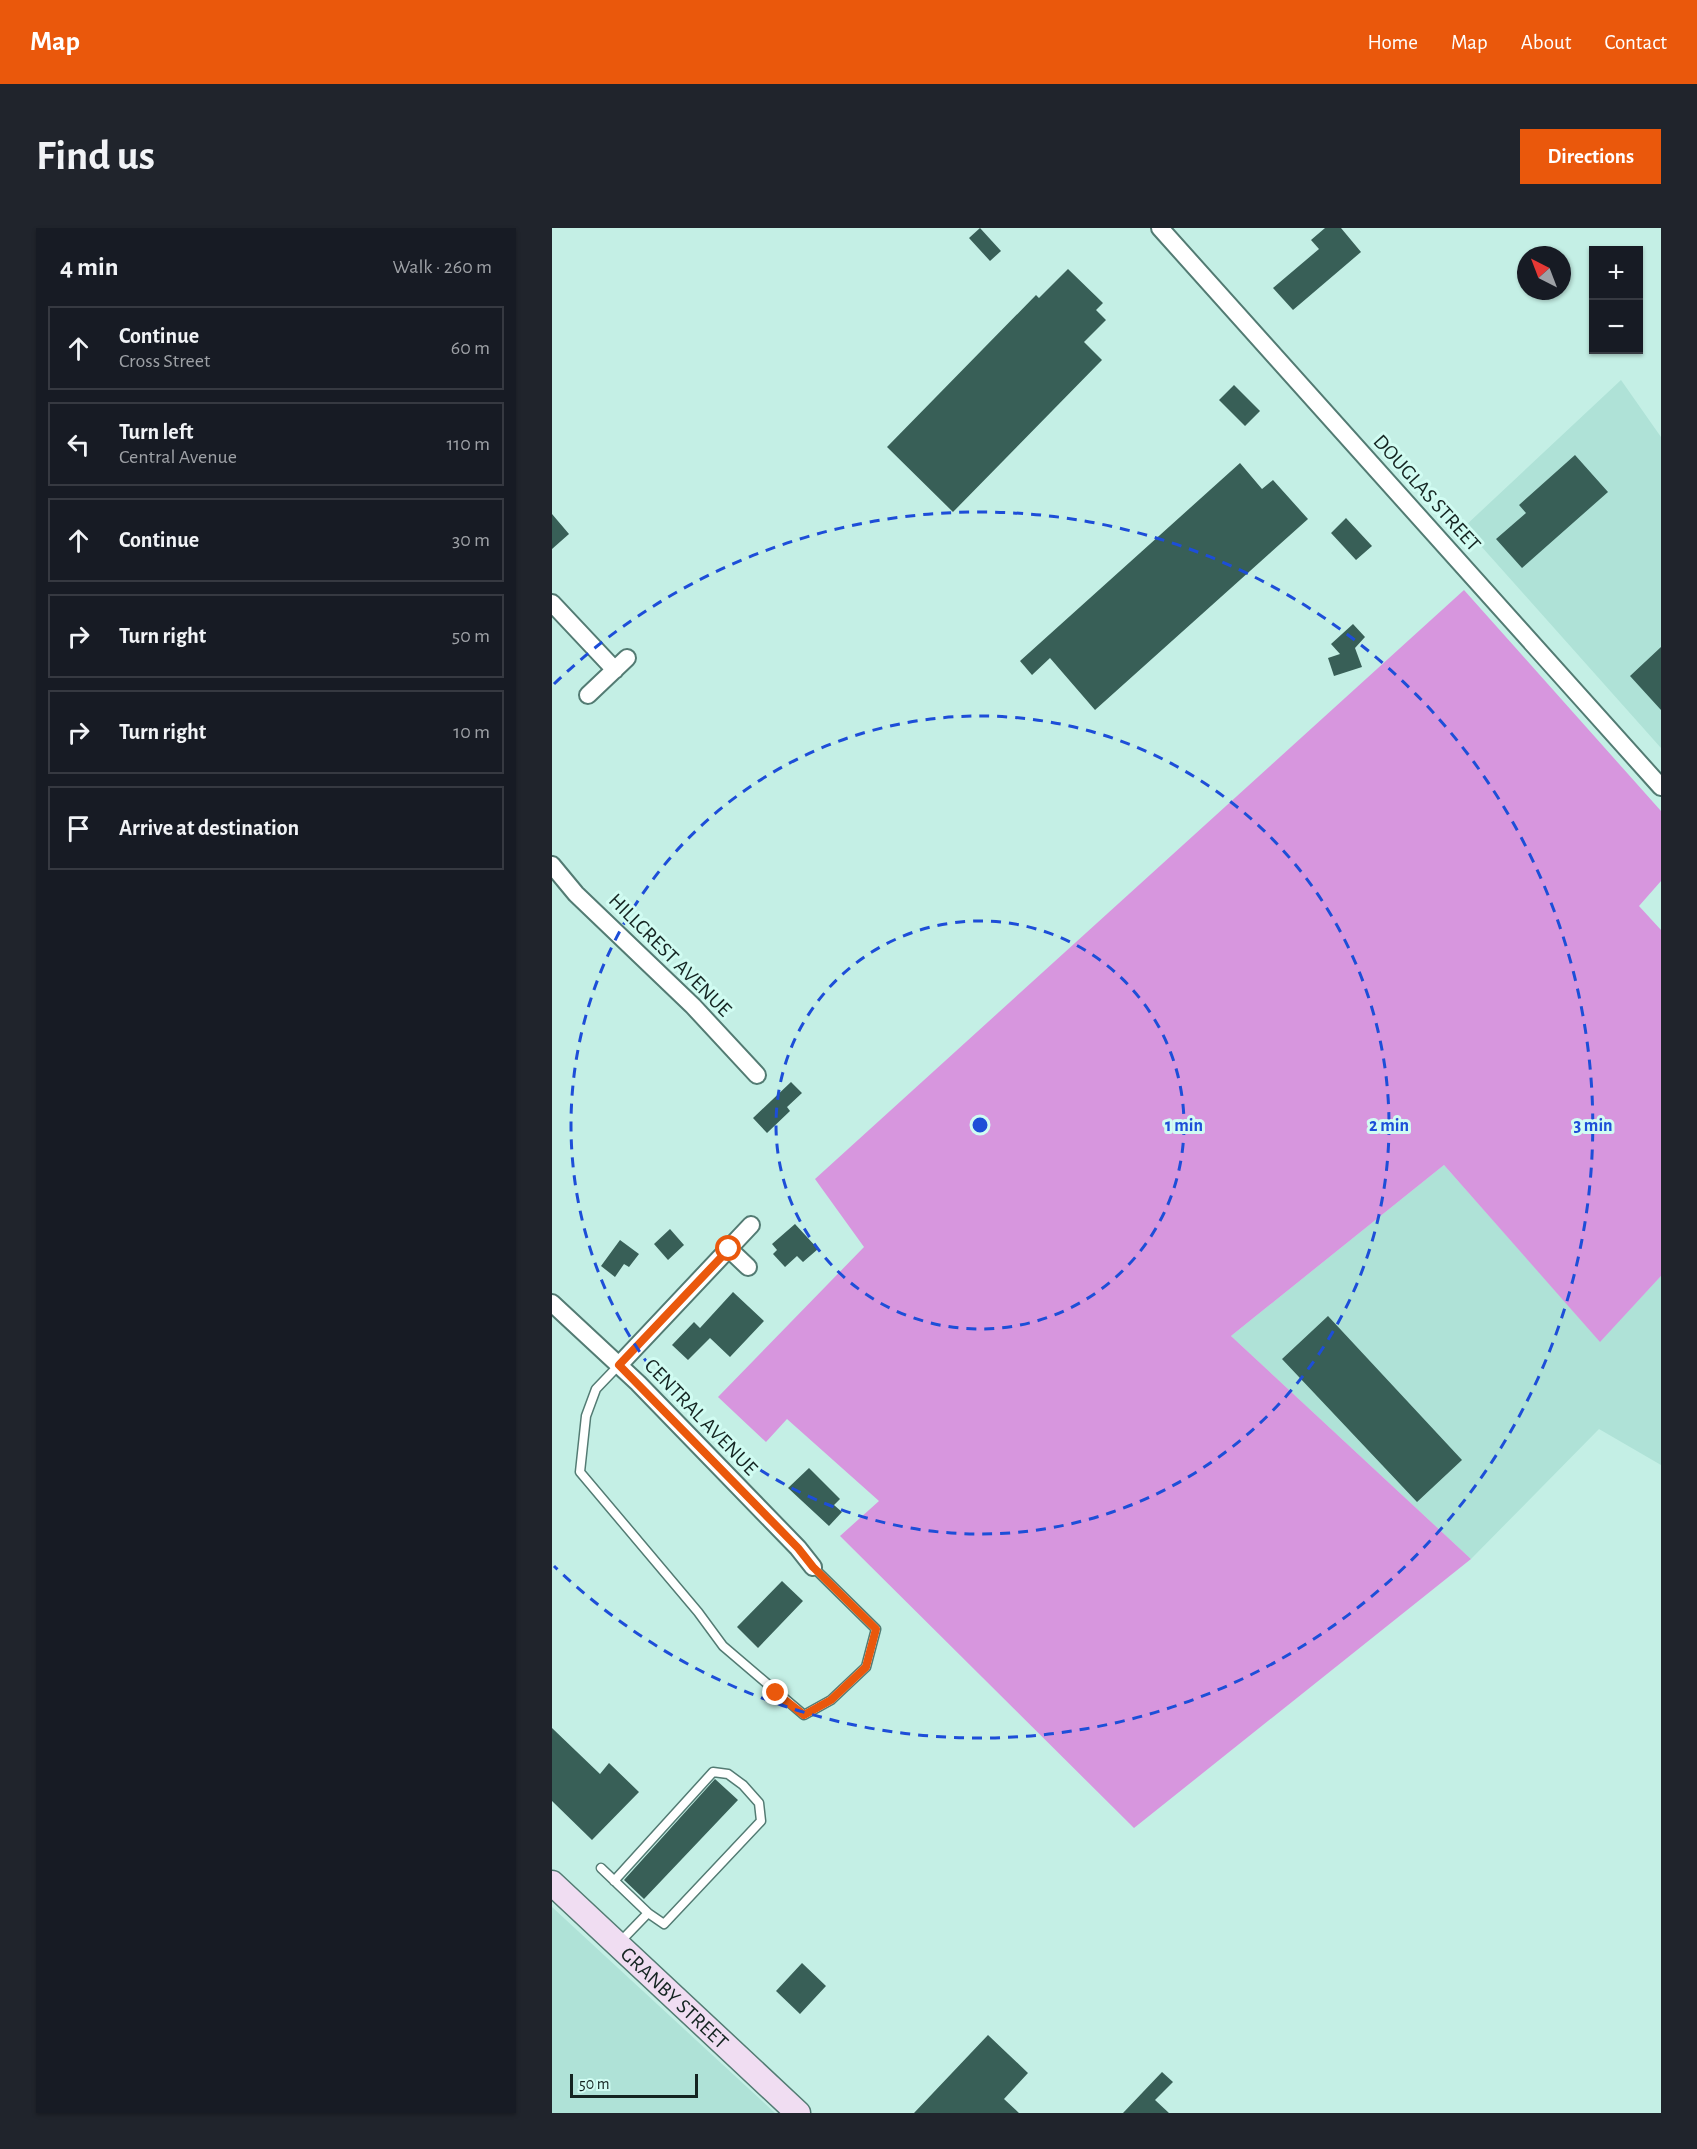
<!DOCTYPE html>
<html lang="en">
<head>
<meta charset="utf-8">
<style>
	:root { --surface:#171b24; --page:#20242c; --text:#f1f3f6; --muted:#9ea1a6; --line:#363941; --accent:#ea580c }
	body { margin:0; font-family:"Alegreya Sans",sans-serif; background:var(--page); color:var(--text) }
	.controls { position:absolute; right:18px; top:18px; display:grid; overflow:hidden; border-radius:0px; box-shadow:0 2px 4px #0004 }
	.controls button { width:54px; height:54px; display:grid; place-items:center; padding:0; border:0; border-bottom:2px solid var(--line); background:var(--surface); color:var(--text); font:30px sans-serif }
	.compass { position:absolute; left:965px; top:18px; width:54px; height:54px; border-radius:50%; background:var(--surface); box-shadow:0 2px 4px #0004; rotate:318deg }
	.scale { position:absolute; left:18px; bottom:15px; width:128px; box-sizing:border-box; padding-left:6px; border:3px solid #142421; border-top:0; font-size:16px; line-height:21px; white-space:nowrap; color:#142421; -webkit-text-stroke:4px #d1fcf2; paint-order:stroke }
	.stop { position:absolute; width:18px; height:18px; margin:-14px; border:4px solid #ea580c; border-radius:50%; background:#fff }
	.stop.end { background:#ea580c; border-color:#fff; box-shadow:0 2px 6px #0008 }
	.list { margin:0; padding:0; list-style:none }
	h2 { display:flex; justify-content:space-between; align-items:center; height:78px; margin:0; padding:0 24px; font-size:26px }
	h2 small { font-size:20px; font-weight:400; color:var(--muted) }
	.list li { display:grid; grid-template-columns:39px 1fr auto; gap:18px; align-items:center; box-sizing:border-box; height:84px; margin:0 12px 12px; padding:0 12px; border:2px solid var(--line); border-radius:0px }
	.list b { display:block; font-size:22px; white-space:nowrap }
	.list p { margin:0; font-size:20px; white-space:nowrap; color:var(--muted) }
	.list em { font-size:20px; font-style:normal; color:var(--muted) }
	.icon { flex:none; width:33px; height:33px; fill:none; stroke:currentColor; stroke-width:2; stroke-linecap:round; stroke-linejoin:round }
	.map { position:relative; flex:none; width:1109px; height:1885px; overflow:hidden; border-radius:0px }
	header { display:flex; align-items:center; gap:36px; box-sizing:border-box; height:84px; padding:0 30px; background:var(--accent); color:#fff }
	header strong { font-size:28px }
	nav { display:flex; gap:33px; margin-inline-start:auto; font-size:21px }
	.intro { display:flex; align-items:center; justify-content:space-between; box-sizing:border-box; height:144px; padding:0 36px }
	h1 { margin:0; font-size:42px }
	.button { padding:15px 27px; border-radius:0px; background:var(--accent); color:#fff; font-size:21px; font-weight:700 }
	main { display:flex; gap:36px; padding:0 36px }
	aside { flex:1; background:var(--surface); border-radius:0px; box-shadow:0 2px 4px #0004 }
	.map>svg:first-child { display:block }
	.built { fill:#afe2d7 }
	.forest { fill:#d796de }
	.building { fill:#385f57 }
	.lines { fill:none; stroke-linecap:round; stroke-linejoin:round }
	.service-casing { stroke:#537b73; stroke-width:11 }
	.minor-casing { stroke:#537b73; stroke-width:20 }
	.secondary-casing { stroke:#537b73; stroke-width:27 }
	.service { stroke:#fff; stroke-width:8 }
	.minor { stroke:#fff; stroke-width:16 }
	.secondary { stroke:#f0ddf2; stroke-width:24 }
	.route { stroke:#ea580c; stroke-width:8 }
	.ring { fill:none; stroke:#1d4ed8; stroke-width:3; stroke-dasharray:10 8 }
	.labels { text-anchor:middle; dominant-baseline:central; stroke-width:6; stroke-linejoin:round; paint-order:stroke }
	.street-label { font-size:21px; fill:#142421; stroke:#d1fcf2 }
	.centre { fill:#1d4ed8; stroke:#d1fcf2; stroke-width:3 }
	.ring-label { font-size:18px; text-anchor:middle; font-weight:bold; fill:#1d4ed8; stroke:#d1fcf2; stroke-width:6; stroke-linejoin:round; paint-order:stroke }
</style>
</head>
<body>
<header>
<strong>Map</strong>
<nav><a>Home</a><a>Map</a><a>About</a><a>Contact</a></nav>
</header>
<div class="intro"><h1>Find us</h1><a class="button">Directions</a></div>
<main>
<aside>
<h2>4 min<small>Walk · 260 m</small></h2>
<ul class="list">
<li><svg class="icon" aria-label="ahead" viewBox="0 0 24 24"><path d="M12 20V5M6 11l6-6 6 6"/></svg><div><b>Continue</b><p>Cross Street</p></div><em>60 m</em></li>
<li><svg class="icon" aria-label="left" viewBox="0 0 24 24"><path d="M17 20v-9H6M10 6l-5 5 5 5"/></svg><div><b>Turn left</b><p>Central Avenue</p></div><em>110 m</em></li>
<li><svg class="icon" aria-label="ahead" viewBox="0 0 24 24"><path d="M12 20V5M6 11l6-6 6 6"/></svg><div><b>Continue</b></div><em>30 m</em></li>
<li><svg class="icon" aria-label="right" viewBox="0 0 24 24"><path d="M7 20v-9h11M14 6l5 5-5 5"/></svg><div><b>Turn right</b></div><em>50 m</em></li>
<li><svg class="icon" aria-label="right" viewBox="0 0 24 24"><path d="M7 20v-9h11M14 6l5 5-5 5"/></svg><div><b>Turn right</b></div><em>10 m</em></li>
<li><svg class="icon" aria-label="arrive" viewBox="0 0 24 24"><path d="M6 21V4h12l-3 4 3 4H6"/></svg><div><b>Arrive at destination</b></div></li>
</ul>
</aside>
<div class="map">
<svg width="1109" height="1885" viewBox="0 0 1109 1885">
	<rect width="100%" height="100%" fill="#c4efe5"/>
	<!-- built -->
	<path class="built" d="M1069 152 1109 209V520L912 299Z
		M892 937 1048 1113 1109 1048V1237L1047 1201 919 1331 679 1108Z
		M0 1679 223 1885H0Z"/>
	<!-- forest -->
	<path class="forest" d="M912 362 1109 583V653L1087 678 1109 702V1048L1048 1114 892 937 679 1108 919 1331 582 1600 288 1308 327 1273 235 1191 214 1214 166 1169 312 1019 263 951Z"/>
	<!-- building -->
	<path class="building" d="M428 0 449 23 438 33 417 10Z
		M773 0H789L809 24 741 82 721 60 767 21 759 12Z
		M516 41 551 75 544 82 554 92 532 114 550 132 401 284 335 219 484 67 487 70Z
		M682 157 708 183 693 198 667 172Z
		M1023 227 1056 264 970 340 944 311 974 285 967 277Z
		M688 235 710 261 721 252 756 291 543 482 498 430 480 447 468 433Z
		M0 286 17 306 0 321Z
		M794 290 820 318 804 332 779 305Z
		M801 396 813 409 803 420 810 439 782 448 776 430 788 426 779 416Z
		M1109 419V482L1078 448Z
		M239 854 250 865 235 879 238 883 215 905 201 890Z
		M243 996 266 1021 251 1034 245 1028 233 1039 221 1026 225 1022 220 1016Z
		M118 1001 132 1017 116 1032 102 1016Z
		M68 1012 87 1026 77 1039 72 1036 63 1049 49 1038Z
		M181 1064 212 1093 178 1129 158 1110 136 1132 120 1117 142 1094 148 1100Z
		M776 1088 910 1232 865 1274 730 1131Z
		M257 1240 288 1271 282 1277 290 1284 277 1298 236 1260Z
		M230 1353 251 1373 206 1420 185 1399Z
		M0 1500 48 1546 57 1535 87 1564 40 1612 0 1573Z
		M163 1551 186 1572 92 1671 72 1652Z
		M250 1735 274 1758 248 1786 224 1763Z
		M436 1807 476 1845 452 1871 467 1885H362Z
		M610 1844 621 1854 603 1872 617 1885H571Z"/>
	<g class="lines">
		<!-- service casing -->
		<g class="service-casing">
			<path id="service" d="M67 1137 44 1161 34 1188 28 1244 146 1384 171 1418 252 1487 279 1472 314 1439 324 1401 261 1339
				M49 1640 96 1685
				M62 1653 161 1544 176 1546 191 1557 207 1575 209 1593 112 1696 96 1685 68 1714"/>
		</g>
		<!-- minor casing -->
		<g class="minor-casing">
			<path id="minor" d="M608 0 1109 559
				M0 375 63 442
				M36 467 75 430
				M0 637 24 666 141 778 205 847
				M177 1021 196 1039
				M0 1075 86 1155 246 1320 261 1339
				M67 1137 199 997"/>
		</g>
		<!-- secondary casing -->
		<g class="secondary-casing">
			<g id="secondary">
				<path id="s1" d="M0 1655 246 1885"/>
			</g>
		</g>
		<!-- service -->
		<use href="#service" class="service"/>
		<!-- minor -->
		<use href="#minor" class="minor"/>
		<!-- secondary -->
		<use href="#secondary" class="secondary"/>
	</g>
	<g class="lines">
		<!-- route -->
		<path class="route" d="M177 1021 67 1137 246 1320 261 1339 324 1401 314 1439 279 1472 252 1487 224 1465"/>
	</g>
	<!-- distance rings -->
	<g class="ring">
		<circle cx="428" cy="897" r="204"/>
		<circle cx="428" cy="897" r="409"/>
		<path d="M2 456A613 613 0 1 1 2 1338"/>
	</g>
	<g class="labels">
		<!-- street labels -->
		<g class="street-label">
			<text transform="translate(875 265) rotate(48)">DOUGLAS STREET</text>
			<text transform="translate(118 727) rotate(45)">HILLCREST AVENUE</text>
			<text transform="translate(149 1189) rotate(46)">CENTRAL AVENUE</text>
			<text stroke="none"><textPath href="#s1" startOffset="168">GRANBY STREET</textPath></text>
		</g>
	</g>
	<circle cx="428" cy="897" r="9" class="centre"/>
	<g class="ring-label">
		<text x="632" y="903">1 min</text>
		<text x="837" y="903">2 min</text>
		<text x="1041" y="903">3 min</text>
	</g>
</svg>
<div class="controls">
<button>+</button>
<button>−</button>
</div>
<svg class="compass" viewBox="-18 -18 36 36"><path d="M0-13l5 13h-10z" fill="#e53935"/><path d="M0 13l5-13h-10z" fill="#9ea1a6"/></svg>
<div class="scale">50 m</div>
<div class="stop" style="left:177px;top:1021px"></div>
<div class="stop end" style="left:224px;top:1465px"></div>
</div>
</main>
</body>
</html>
